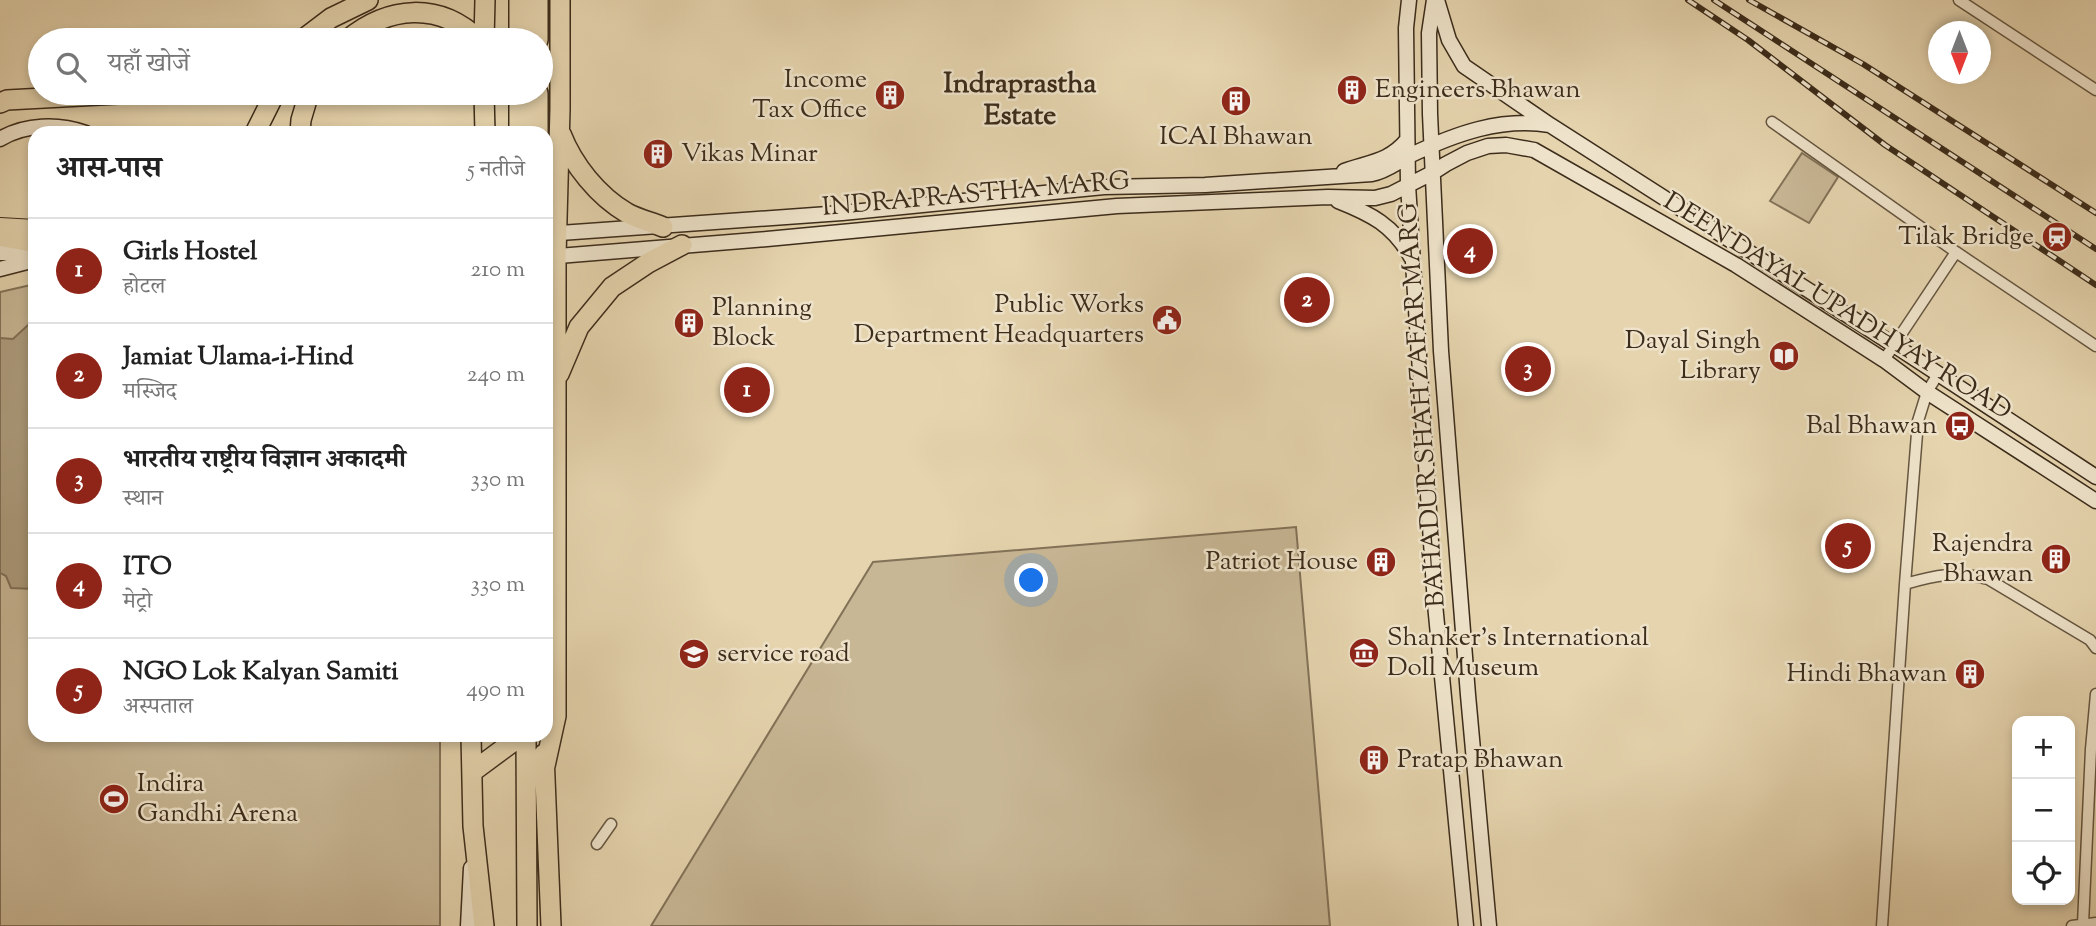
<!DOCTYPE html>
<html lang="hi">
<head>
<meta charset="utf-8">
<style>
	:root { --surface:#fff; --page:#f6f6f6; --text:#222; --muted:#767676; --line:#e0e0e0; --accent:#8f2418 }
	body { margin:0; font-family:"Sorts Mill Goudy","Noto Serif Devanagari",serif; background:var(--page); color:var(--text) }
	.controls { position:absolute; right:21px; bottom:21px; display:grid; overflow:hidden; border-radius:14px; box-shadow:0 4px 10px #0003 }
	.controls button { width:63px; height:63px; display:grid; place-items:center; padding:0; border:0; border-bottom:2px solid var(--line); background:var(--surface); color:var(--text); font:35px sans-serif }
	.compass { position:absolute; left:1928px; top:21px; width:63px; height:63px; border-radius:50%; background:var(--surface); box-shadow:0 4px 10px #0003; rotate:180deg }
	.you { position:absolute; left:1032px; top:581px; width:24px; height:24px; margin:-18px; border:5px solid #fff; border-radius:50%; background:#1a73e8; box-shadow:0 0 0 10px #1a73e833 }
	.badge { display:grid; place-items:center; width:46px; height:46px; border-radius:50%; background:var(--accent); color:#fff; font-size:23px; font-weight:700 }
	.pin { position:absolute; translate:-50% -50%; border:4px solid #fff; box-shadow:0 2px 7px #0006 }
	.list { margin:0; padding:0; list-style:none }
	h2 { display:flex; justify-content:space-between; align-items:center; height:91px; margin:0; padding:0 28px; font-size:30px }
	h2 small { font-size:23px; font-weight:400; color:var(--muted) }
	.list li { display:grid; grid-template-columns:46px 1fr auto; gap:21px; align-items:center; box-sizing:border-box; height:105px; padding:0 28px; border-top:2px solid var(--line) }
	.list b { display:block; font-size:26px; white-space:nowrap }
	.list p { margin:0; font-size:23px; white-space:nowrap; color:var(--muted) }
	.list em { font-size:23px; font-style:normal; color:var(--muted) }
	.icon { flex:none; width:38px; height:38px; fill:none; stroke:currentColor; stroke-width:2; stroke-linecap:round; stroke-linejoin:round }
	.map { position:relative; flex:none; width:2096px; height:926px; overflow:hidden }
	.search { position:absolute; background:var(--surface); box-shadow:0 4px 10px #0003; left:28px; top:28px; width:525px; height:77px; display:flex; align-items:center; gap:18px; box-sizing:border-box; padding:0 24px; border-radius:38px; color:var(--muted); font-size:26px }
	.panel { position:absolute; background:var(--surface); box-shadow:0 4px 10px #0003; left:28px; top:126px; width:525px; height:616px; border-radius:21px }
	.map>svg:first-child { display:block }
	.green { fill:#c8b795; stroke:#827258; stroke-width:2 }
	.water { fill:#ac9b7c; stroke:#7f6f55; stroke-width:2 }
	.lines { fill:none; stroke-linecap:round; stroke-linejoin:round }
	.street-casing { stroke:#665640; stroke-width:13 }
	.secondary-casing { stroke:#3c2c1b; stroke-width:17 }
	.primary-casing { stroke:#3c2c1b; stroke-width:18 }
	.highway-casing { stroke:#3c2c1b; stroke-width:22 }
	.street { stroke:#eee3ca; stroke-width:10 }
	.secondary { stroke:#eee3ca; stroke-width:14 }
	.primary { stroke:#e5d4ae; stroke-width:16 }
	.highway { stroke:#e5d4ae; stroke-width:19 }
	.rail-casing { stroke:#3c2c1b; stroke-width:6 }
	.rail { stroke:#eee3ca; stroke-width:3.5; stroke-dasharray:10; stroke-linecap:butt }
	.labels { text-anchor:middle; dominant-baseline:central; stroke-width:5; stroke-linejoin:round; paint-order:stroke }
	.poi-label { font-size:26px; fill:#3c2c1b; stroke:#eee3ca; text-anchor:end }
	.street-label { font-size:26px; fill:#3c2c1b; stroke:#eee3ca }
	.neighbourhood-label { font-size:28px; font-weight:bold; fill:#3c2c1b; stroke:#eee3ca }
</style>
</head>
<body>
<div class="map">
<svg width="2096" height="926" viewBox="0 0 2096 926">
	<rect width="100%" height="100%" fill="#e5d4ae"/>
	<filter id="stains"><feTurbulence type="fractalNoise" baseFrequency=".00286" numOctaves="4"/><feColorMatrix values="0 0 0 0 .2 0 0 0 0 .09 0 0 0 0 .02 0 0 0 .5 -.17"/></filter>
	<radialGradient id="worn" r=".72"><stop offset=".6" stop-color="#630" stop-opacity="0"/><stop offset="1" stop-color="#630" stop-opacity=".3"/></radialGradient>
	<!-- green -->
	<path class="green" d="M1802 153 1838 177 1809 223 1770 201Z
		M35 284V735H440V926H0V292Z
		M1296 527 1330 926H651L873 562Z"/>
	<!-- water -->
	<path class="water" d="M29 324 35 325 34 589 11 588 6 576 0 573V338L13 339Z"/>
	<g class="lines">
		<!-- street casing -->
		<g class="street-casing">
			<path id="street" d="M1959 0 2096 90
				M1772 122 1956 252 2096 346
				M1884 360 1956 252
				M1905 584C1936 575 1956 571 1988 579L2090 640 2096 648
				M597 844 611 824
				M2083 924 2091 749 2096 694
				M1882 926 1905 584 1918 421 1927 392 1938 374
				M2072 926 2096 923"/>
		</g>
		<!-- secondary casing -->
		<g class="secondary-casing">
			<path id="secondary" d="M1409 0 1406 28 1408 185 1435 604 1466 926
				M1434 0 1429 33 1430 114 1441 351 1468 695 1489 926
				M1437 0 1449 40 1464 66 1550 125 1894 345 2096 477
				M0 139C25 124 58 123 86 133
				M1344 171C1369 162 1389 162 1407 140
				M1338 201C1371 214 1393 225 1411 257
				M546 234 842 213 1104 187 1205 185 1372 174C1387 171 1397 162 1411 155 1455 134 1501 117 1550 125
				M0 253 35 252
				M546 257 767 239 1117 206 1328 197 1375 198 1391 194 1432 173 1446 164 1467 153 1488 146 1506 145 1534 150 1736 265 1884 360 1927 392 2096 501
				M0 269 35 260
				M468 926 471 868"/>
		</g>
		<!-- primary casing -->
		<g class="primary-casing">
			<path id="primary" d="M0 226 35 228
				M0 238 35 244"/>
		</g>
		<!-- highway casing -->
		<g class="highway-casing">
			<path id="highway" d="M519 0V40
				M538 0V40
				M302 40 331 18 368 0
				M347 40C388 6 439 1 479 40
				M484 40 485 0
				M484 93 485 133
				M519 93V133
				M0 103 7 100 137 93
				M255 133 275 93
				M300 133 301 120 309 93
				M538 133V93
				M561 134C573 165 598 196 627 213 638 219 651 222 663 227
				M559 374 579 327 612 287 648 263 682 245
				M471 735 473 826 484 926
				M526 735 527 926
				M544 754 551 926
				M545 766 556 716V256L560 109V0
				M472 772 522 735"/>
		</g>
		<!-- street -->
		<use href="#street" class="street"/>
		<!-- secondary -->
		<use href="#secondary" class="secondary"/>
		<!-- primary -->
		<use href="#primary" class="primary"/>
		<!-- highway -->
		<use href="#highway" class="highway"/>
		<!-- rail casing -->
		<g class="rail-casing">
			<path id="rail" d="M1688 0 1748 40 1885 145 2096 285
				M1714 0 2096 249
				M1749 0 1863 64 2096 213"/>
		</g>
		<!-- rail -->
		<use href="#rail" class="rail"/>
	</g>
	<!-- icons -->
	<defs>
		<g id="building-disc" transform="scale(1.575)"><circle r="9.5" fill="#8f2418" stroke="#eee3ca"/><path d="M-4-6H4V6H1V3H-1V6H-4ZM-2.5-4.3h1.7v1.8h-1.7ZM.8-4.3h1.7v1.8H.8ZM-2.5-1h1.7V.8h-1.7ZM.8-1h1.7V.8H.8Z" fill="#fff"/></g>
		<g id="station-disc" transform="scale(1.575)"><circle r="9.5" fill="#8f2418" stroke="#eee3ca"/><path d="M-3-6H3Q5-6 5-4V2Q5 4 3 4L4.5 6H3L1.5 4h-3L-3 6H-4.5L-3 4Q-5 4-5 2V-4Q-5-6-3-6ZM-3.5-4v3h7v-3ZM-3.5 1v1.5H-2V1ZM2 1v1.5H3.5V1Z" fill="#fff"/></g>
		<g id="civic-disc" transform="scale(1.575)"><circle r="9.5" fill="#8f2418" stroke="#eee3ca"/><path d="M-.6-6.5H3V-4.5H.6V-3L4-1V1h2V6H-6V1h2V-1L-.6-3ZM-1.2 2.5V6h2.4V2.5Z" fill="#fff"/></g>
		<g id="library-disc" transform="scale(1.575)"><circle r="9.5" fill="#8f2418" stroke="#eee3ca"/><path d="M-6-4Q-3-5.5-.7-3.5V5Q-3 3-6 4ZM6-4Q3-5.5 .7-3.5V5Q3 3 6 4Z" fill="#fff"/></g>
		<g id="bus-disc" transform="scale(1.575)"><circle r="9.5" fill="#8f2418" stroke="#eee3ca"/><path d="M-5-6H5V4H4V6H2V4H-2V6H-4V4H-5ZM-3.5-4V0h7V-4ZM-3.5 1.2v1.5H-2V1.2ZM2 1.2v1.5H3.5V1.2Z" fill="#fff"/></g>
		<g id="museum-disc" transform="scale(1.575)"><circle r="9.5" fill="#8f2418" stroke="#eee3ca"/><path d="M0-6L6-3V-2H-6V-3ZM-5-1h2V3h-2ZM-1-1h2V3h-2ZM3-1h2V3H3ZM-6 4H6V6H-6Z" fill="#fff"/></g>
		<g id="university-disc" transform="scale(1.575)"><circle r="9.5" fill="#8f2418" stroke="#eee3ca"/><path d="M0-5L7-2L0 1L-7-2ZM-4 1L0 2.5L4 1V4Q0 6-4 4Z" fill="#fff"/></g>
		<g id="stadium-disc" transform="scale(1.575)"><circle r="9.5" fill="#8f2418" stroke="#eee3ca"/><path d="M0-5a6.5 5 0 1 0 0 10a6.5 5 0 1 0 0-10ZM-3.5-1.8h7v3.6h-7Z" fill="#fff"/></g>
	</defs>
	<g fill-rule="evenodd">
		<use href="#building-disc" x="1352" y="90"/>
		<use href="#building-disc" x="890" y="95"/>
		<use href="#building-disc" x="1236" y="101"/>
		<use href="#building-disc" x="658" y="154"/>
		<use href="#station-disc" x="2057" y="237"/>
		<use href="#civic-disc" x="1167" y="320"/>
		<use href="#building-disc" x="689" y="323"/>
		<use href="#library-disc" x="1784" y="356"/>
		<use href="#bus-disc" x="1960" y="426"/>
		<use href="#building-disc" x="2056" y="559"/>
		<use href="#building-disc" x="1381" y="562"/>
		<use href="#museum-disc" x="1364" y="653"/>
		<use href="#university-disc" x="694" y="654"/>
		<use href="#building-disc" x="1970" y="674"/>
		<use href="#building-disc" x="1374" y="760"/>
		<use href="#stadium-disc" x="114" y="799"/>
	</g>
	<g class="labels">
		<!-- poi labels -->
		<g class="poi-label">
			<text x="867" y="80">Income<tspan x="867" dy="30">Tax Office</tspan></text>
			<text x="1375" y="90" text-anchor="start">Engineers Bhawan</text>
			<text x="1236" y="137" text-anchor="middle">ICAI Bhawan</text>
			<text x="681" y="154" text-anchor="start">Vikas Minar</text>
			<text x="2034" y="237">Tilak Bridge</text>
			<text x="1144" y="305">Public Works<tspan x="1144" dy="30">Department Headquarters</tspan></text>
			<text x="712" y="308" text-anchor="start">Planning<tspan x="712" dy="30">Block</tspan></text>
			<text x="1761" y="341">Dayal Singh<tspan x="1761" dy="30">Library</tspan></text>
			<text x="1937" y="426">Bal Bhawan</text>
			<text x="2033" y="544">Rajendra<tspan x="2033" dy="30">Bhawan</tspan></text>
			<text x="1358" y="562">Patriot House</text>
			<text x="1387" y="638" text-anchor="start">Shanker's International<tspan x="1387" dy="30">Doll Museum</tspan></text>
			<text x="717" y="654" text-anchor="start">service road</text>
			<text x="1947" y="674">Hindi Bhawan</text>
			<text x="1397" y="760" text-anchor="start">Pratap Bhawan</text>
			<text x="137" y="784" text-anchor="start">Indira<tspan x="137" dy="30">Gandhi Arena</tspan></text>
		</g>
		<!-- street labels -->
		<g class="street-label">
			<text transform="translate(976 195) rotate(-5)">INDRAPRASTHA MARG</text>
			<text transform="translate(1837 307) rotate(32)">DEEN DAYAL UPADHYAY ROAD</text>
			<text transform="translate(1423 405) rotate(-94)">BAHADUR SHAH ZAFAR MARG</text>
		</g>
		<!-- neighbourhood labels -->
		<g class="neighbourhood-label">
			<text x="1020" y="85">Indraprastha<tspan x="1020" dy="32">Estate</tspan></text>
		</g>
	</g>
	<rect width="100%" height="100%" filter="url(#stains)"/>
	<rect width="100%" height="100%" fill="url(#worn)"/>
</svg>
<div class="controls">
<button>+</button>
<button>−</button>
<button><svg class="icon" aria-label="locate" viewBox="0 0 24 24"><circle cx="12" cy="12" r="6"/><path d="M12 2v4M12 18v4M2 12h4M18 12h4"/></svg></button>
</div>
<svg class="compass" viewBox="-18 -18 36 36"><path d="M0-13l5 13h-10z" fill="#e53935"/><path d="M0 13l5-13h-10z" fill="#767676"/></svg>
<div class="you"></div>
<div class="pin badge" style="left:747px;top:390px">1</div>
<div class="pin badge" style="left:1307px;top:300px">2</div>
<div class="pin badge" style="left:1528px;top:369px">3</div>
<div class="pin badge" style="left:1470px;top:251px">4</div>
<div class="pin badge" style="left:1848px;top:546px">5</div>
<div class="search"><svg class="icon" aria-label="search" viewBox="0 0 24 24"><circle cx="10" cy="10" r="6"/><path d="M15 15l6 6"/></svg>यहाँ खोजें</div>
<section class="panel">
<h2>आस-पास<small>5 नतीजे</small></h2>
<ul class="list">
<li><span class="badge">1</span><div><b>Girls Hostel</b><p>होटल</p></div><em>210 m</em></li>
<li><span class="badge">2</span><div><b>Jamiat Ulama-i-Hind</b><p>मस्जिद</p></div><em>240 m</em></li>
<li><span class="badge">3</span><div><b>भारतीय राष्ट्रीय विज्ञान अकादमी</b><p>स्थान</p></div><em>330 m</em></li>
<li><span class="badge">4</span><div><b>ITO</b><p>मेट्रो</p></div><em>330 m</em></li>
<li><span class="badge">5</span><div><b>NGO Lok Kalyan Samiti</b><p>अस्पताल</p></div><em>490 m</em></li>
</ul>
</section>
</div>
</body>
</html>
